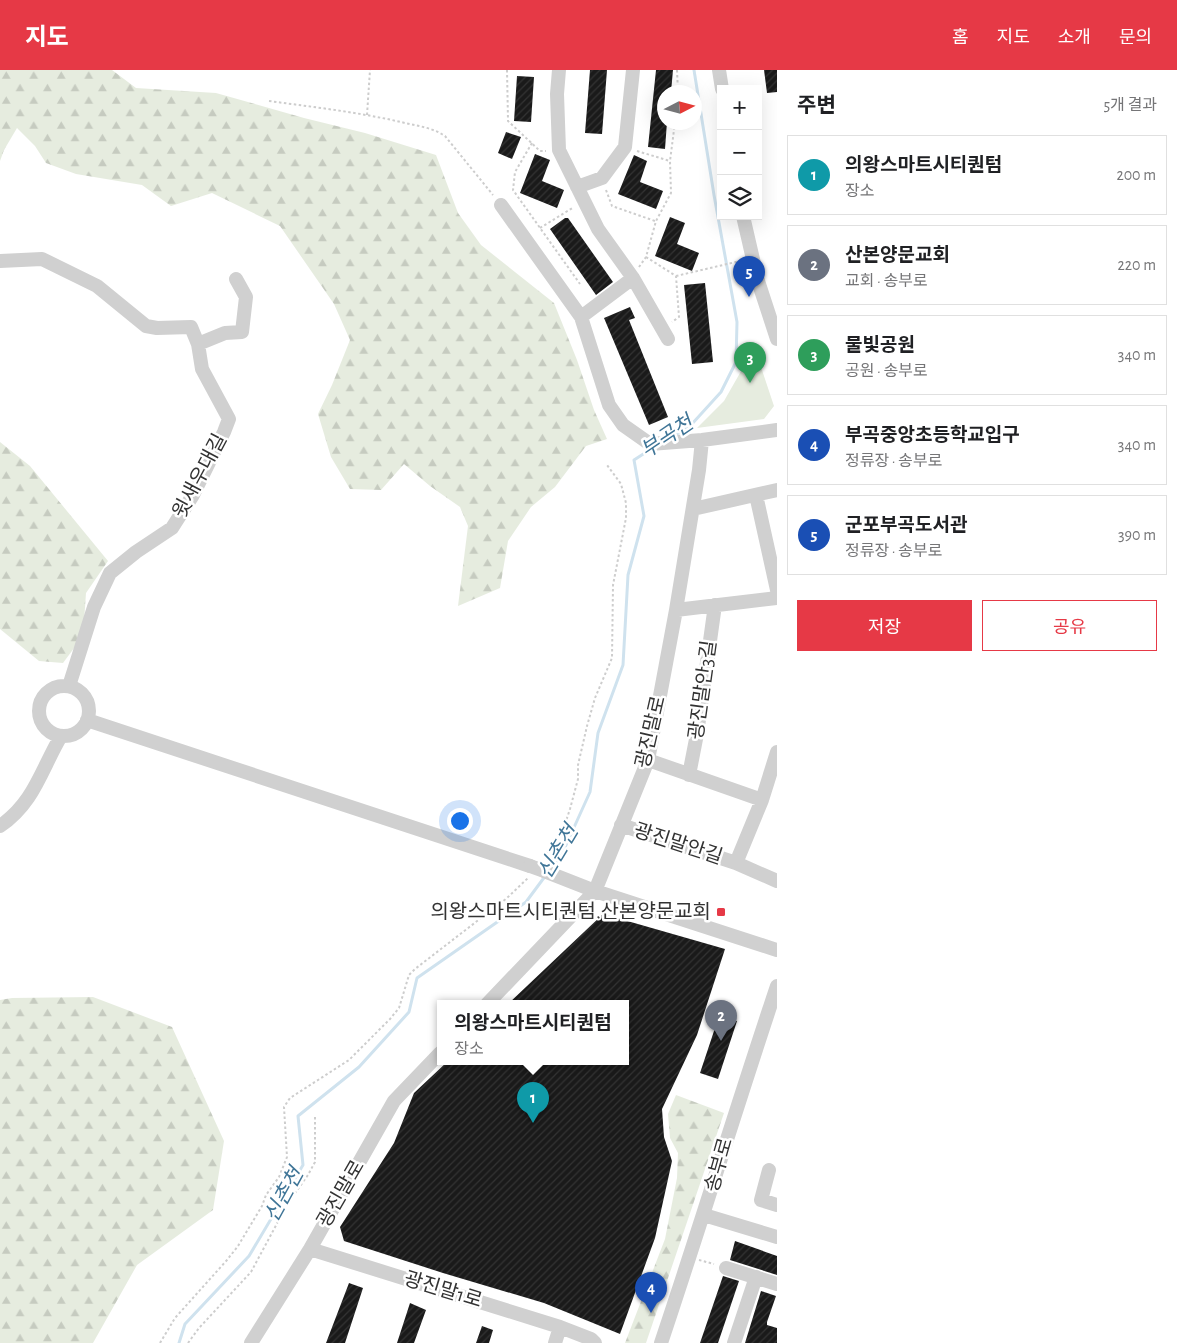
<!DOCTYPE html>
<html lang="ko">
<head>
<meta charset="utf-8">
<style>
	:root { --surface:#fff; --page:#f2f2f2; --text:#202124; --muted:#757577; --line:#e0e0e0; --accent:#e63946 }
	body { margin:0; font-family:"Alegreya Sans","Noto Sans KR",sans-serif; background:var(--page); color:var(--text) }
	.controls { position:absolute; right:15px; top:15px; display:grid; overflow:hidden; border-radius:0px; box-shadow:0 5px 20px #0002 }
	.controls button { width:45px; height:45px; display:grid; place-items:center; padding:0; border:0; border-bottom:1px solid var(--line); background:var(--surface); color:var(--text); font:25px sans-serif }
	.compass { position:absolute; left:657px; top:15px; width:45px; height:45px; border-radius:50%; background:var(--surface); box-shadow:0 5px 20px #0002; rotate:84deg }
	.you { position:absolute; left:459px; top:750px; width:18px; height:18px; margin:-12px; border:4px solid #fff; border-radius:50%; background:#1a73e8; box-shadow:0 0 0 8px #1a73e833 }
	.badge { display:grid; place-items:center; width:32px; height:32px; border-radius:50%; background:var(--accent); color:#fff; font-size:16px; font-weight:700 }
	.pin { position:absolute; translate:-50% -41px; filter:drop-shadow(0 1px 2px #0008) }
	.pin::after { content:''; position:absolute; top:26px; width:18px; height:15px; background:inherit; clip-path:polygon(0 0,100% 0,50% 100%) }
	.popup { position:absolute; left:437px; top:930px; width:192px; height:65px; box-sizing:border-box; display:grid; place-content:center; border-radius:0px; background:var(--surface); filter:drop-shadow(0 1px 4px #0005); font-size:16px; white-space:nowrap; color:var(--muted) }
	.popup b { font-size:19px; color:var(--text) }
	.popup::after { content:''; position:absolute; left:50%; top:100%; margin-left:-10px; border:10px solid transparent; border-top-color:var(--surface) }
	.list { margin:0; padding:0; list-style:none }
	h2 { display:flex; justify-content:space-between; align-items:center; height:65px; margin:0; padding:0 20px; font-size:21px }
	h2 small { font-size:16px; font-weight:400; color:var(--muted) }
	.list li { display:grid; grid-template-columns:32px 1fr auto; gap:15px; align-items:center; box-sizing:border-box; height:80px; margin:0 10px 10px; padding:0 10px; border:1px solid var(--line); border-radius:0px }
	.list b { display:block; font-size:19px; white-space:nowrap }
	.list p { margin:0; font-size:16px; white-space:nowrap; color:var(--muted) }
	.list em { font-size:16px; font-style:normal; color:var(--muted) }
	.actions { display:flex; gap:10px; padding:15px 20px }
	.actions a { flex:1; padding:11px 0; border:1px solid var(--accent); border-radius:0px; text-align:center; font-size:18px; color:var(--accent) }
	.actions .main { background:var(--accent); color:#fff }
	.icon { flex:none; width:28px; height:28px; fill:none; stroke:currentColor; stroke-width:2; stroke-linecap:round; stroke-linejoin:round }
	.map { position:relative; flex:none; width:777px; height:1273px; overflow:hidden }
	header { display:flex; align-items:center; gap:30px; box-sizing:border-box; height:70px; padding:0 25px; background:var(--accent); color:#fff }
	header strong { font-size:24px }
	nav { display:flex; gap:28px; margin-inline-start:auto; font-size:18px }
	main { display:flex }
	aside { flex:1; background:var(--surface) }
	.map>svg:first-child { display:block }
	.forest { fill:url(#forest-firs) }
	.park { fill:#e6ecdf }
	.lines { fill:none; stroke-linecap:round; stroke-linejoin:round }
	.stream { stroke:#cfe2ee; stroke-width:3 }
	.building { fill:url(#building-hatch) }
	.path { stroke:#cdcdcd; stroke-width:2; stroke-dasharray:2.5 2.5; stroke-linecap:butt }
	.minor { stroke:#d0d0d0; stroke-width:14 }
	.minor-bridge { stroke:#d0d0d0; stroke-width:14 }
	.poi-dot { fill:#e63946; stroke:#fff; stroke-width:2 }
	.labels { text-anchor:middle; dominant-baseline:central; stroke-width:5; stroke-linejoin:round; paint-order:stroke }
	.street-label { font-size:20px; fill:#333; stroke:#fff }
	.poi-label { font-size:20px; fill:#333; stroke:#fff; text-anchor:end }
	.water-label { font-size:21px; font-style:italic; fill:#3f7597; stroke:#fff }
</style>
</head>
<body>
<header>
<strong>지도</strong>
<nav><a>홈</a><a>지도</a><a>소개</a><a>문의</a></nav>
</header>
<main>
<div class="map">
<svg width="777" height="1273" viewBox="0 0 777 1273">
	<defs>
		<pattern id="forest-firs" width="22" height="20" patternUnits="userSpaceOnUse" patternTransform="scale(1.25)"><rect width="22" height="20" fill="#e6ecdf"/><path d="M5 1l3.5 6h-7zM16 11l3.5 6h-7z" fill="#c6cbc0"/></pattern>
		<pattern id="building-hatch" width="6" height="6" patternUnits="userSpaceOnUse" patternTransform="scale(1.25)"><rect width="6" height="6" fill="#1a1a1a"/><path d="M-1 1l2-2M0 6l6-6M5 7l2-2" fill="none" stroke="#333"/></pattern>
	</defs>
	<rect width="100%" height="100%" fill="#fff"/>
	<!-- forest -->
	<path class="forest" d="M0 0H112L136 18 216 23 304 48 365 63 436 85 458 143 481 175 554 233 577 290 594 340 607 369 586 376 555 417 531 437 508 471 500 518 458 536 468 456 460 437 430 416 404 394 381 420 350 419 331 387 318 344 332 315 350 270 334 234 280 156 212 123 171 136 142 115 76 104 46 93 35 76 17 58 4 80 0 91Z
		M0 372 30 396 108 491 86 523 83 566 63 593 39 591 0 559Z
		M93 927 172 957 224 1071 213 1140 137 1195 93 1273H0V930L12 928Z
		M676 1025 724 1043 646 1273H625L665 1169 677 1108 678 1083 670 1068 668 1044Z"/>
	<!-- park -->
	<path class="park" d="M749 276 759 291 774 336 764 349 697 358 724 331 744 296Z"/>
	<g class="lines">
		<!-- stream -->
		<path class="stream" d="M672 367 691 355 721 322 736 292 737 252 714 125 694 0
			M551 798 562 784 590 722 598 663 623 595 628 505 644 446 634 390 651 379
			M179 1273 185 1254 249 1186 303 1095 298 1046 359 997 409 942 417 908 526 832 546 805"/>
	</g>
	<!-- building -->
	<path class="building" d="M590 0H607L602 64 585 63Z
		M656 0H673L671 22H664V52H667L665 79 648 77Z
		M764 0H777V22L767 23Z
		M517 6 534 7 531 52 514 51Z
		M506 62 521 67 512 89 498 83Z
		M535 84 550 90 542 111 564 120 557 138 520 123Z
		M634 85 647 91 640 112 663 121 656 139 618 124Z
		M670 147 685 153 677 174 699 183 692 201 655 186Z
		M565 148H568L613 212 596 225 550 159Z
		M705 213 713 292 692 294 684 215Z
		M630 237 635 248 629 250 668 347 649 355 604 248Z
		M603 844 725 879 697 965 662 1039 664 1067 672 1091 655 1168 620 1264 544 1233 443 1203 344 1171 340 1157 394 1073 414 1023 447 992H626V934H508Z
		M719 946 737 951 718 1009 700 1003Z
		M735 1171 777 1186V1205L730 1190Z
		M723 1206 739 1211 718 1273H700Z
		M349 1213 363 1218 345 1273H326Z
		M761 1221 776 1226 767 1252V1255L777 1258V1273H745Z
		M410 1233 426 1240 414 1273H397Z
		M482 1256 493 1260 489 1273H476Z"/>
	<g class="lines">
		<!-- path -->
		<path class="path" d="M507 0 508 51 540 81H546
			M677 0 678 22
			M269 31C313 37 357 42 401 52 416 56 432 57 445 66L493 125
			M367 45 370 0
			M532 73 515 102 513 120 580 214
			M637 81 670 91
			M606 120 612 136 655 151
			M540 158 574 137
			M646 187 676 206 679 247 672 252
			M639 197 646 187 656 151 671 123 670 91 675 52
			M676 206 740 191
			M544 788 565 754 570 739 578 709V695L587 656 595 628 612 588 613 515 626 448V433L621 414 607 395
			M699 1190 714 1194
			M160 1273 175 1248 227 1190 238 1176 262 1136 266 1125 279 1107 287 1087 284 1037 290 1028 349 990 390 949 399 938 409 905 415 899 507 828 528 808
			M188 1273 199 1258 251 1202 288 1133 308 1105 315 1092V1046"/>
		<!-- minor -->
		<path class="minor" d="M559 0 557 24 559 80 598 159 633 208
			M719 0 722 19
			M577 117 602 108 625 77 633 0
			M501 135 581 247 609 335 623 355 650 374 702 370 777 360
			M743 146 758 211 777 269
			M0 191 42 189 97 216 146 256 157 258 191 257 198 274 202 299 229 349 224 362 193 425 172 458 136 482 110 503 94 537 69 616
			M581 247 633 208 668 269
			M198 274 225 263 242 262 246 227 236 209
			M756 425 777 520
			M693 439 777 420
			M676 540 777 528
			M39 641a25 25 0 1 1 50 0a25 25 0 1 1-50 0Z
			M87 650 530 796
			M648 690 762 730
			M689 705 697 664 715 535
			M621 755 736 793 777 811
			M0 756C34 733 41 700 61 666
			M736 793 762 730 777 682
			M544 801 595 821 777 880
			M487 934 595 821 648 690 676 540 699 400 702 370
			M769 1100 761 1130 777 1135
			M704 1145 777 1167
			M310 1179 560 1257 555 1273
			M726 1198 777 1214
			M560 1257 591 1269 595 1273
			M251 1273 310 1179 394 1031 440 983
			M661 1273C701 1154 737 1035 777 916
			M734 1273 756 1207"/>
		<!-- minor-bridge -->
		<path class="minor-bridge" d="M530 796 544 801"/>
	</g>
	<!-- markers -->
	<rect class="poi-dot" x="716" y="837" width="10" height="10" rx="2.5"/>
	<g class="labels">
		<!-- street labels -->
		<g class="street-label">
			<text transform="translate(200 406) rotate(-62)">윗새우대길</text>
			<text transform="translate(703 620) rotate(-82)">광진말안3길</text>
			<text transform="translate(651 662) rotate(-77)">광진말로</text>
			<text transform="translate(678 774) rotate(18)">광진말안길</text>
			<text transform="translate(719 1095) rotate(-74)">송부로</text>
			<text transform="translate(341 1124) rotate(-60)">광진말로</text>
			<text transform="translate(443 1220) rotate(17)">광진말1로</text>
		</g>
		<!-- poi labels -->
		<g class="poi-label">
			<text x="711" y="842">의왕스마트시티퀀텀.산본양문교회</text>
		</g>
		<!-- water labels -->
		<g class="water-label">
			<text transform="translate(667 367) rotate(-34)">부곡천</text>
			<text transform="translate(558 782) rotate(-59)">신촌천</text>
			<text transform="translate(284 1125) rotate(-61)">신촌천</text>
		</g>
	</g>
</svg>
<div class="controls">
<button>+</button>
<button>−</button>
<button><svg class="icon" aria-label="layers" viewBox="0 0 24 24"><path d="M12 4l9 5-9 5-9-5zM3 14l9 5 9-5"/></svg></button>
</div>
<svg class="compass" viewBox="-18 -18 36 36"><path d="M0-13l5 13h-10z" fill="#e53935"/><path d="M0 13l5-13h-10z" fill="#757577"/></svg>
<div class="you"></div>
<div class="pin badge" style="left:533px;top:1053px;background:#0f9aa8">1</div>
<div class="popup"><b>의왕스마트시티퀀텀</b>장소</div>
<div class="pin badge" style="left:721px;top:971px;background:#6b7280">2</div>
<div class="pin badge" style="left:750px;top:313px;background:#2e9e5b">3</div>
<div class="pin badge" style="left:651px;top:1243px;background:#1a4fb4">4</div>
<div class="pin badge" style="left:749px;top:227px;background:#1a4fb4">5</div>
</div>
<aside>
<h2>주변<small>5개 결과</small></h2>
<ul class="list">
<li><span class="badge" style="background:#0f9aa8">1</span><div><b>의왕스마트시티퀀텀</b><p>장소</p></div><em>200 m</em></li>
<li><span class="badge" style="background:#6b7280">2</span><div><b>산본양문교회</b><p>교회 · 송부로</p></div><em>220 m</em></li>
<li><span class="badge" style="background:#2e9e5b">3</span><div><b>물빛공원</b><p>공원 · 송부로</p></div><em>340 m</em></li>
<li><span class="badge" style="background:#1a4fb4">4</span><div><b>부곡중앙초등학교입구</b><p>정류장 · 송부로</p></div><em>340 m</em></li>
<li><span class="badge" style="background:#1a4fb4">5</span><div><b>군포부곡도서관</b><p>정류장 · 송부로</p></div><em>390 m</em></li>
</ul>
<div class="actions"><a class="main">저장</a><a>공유</a></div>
</aside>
</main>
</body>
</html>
